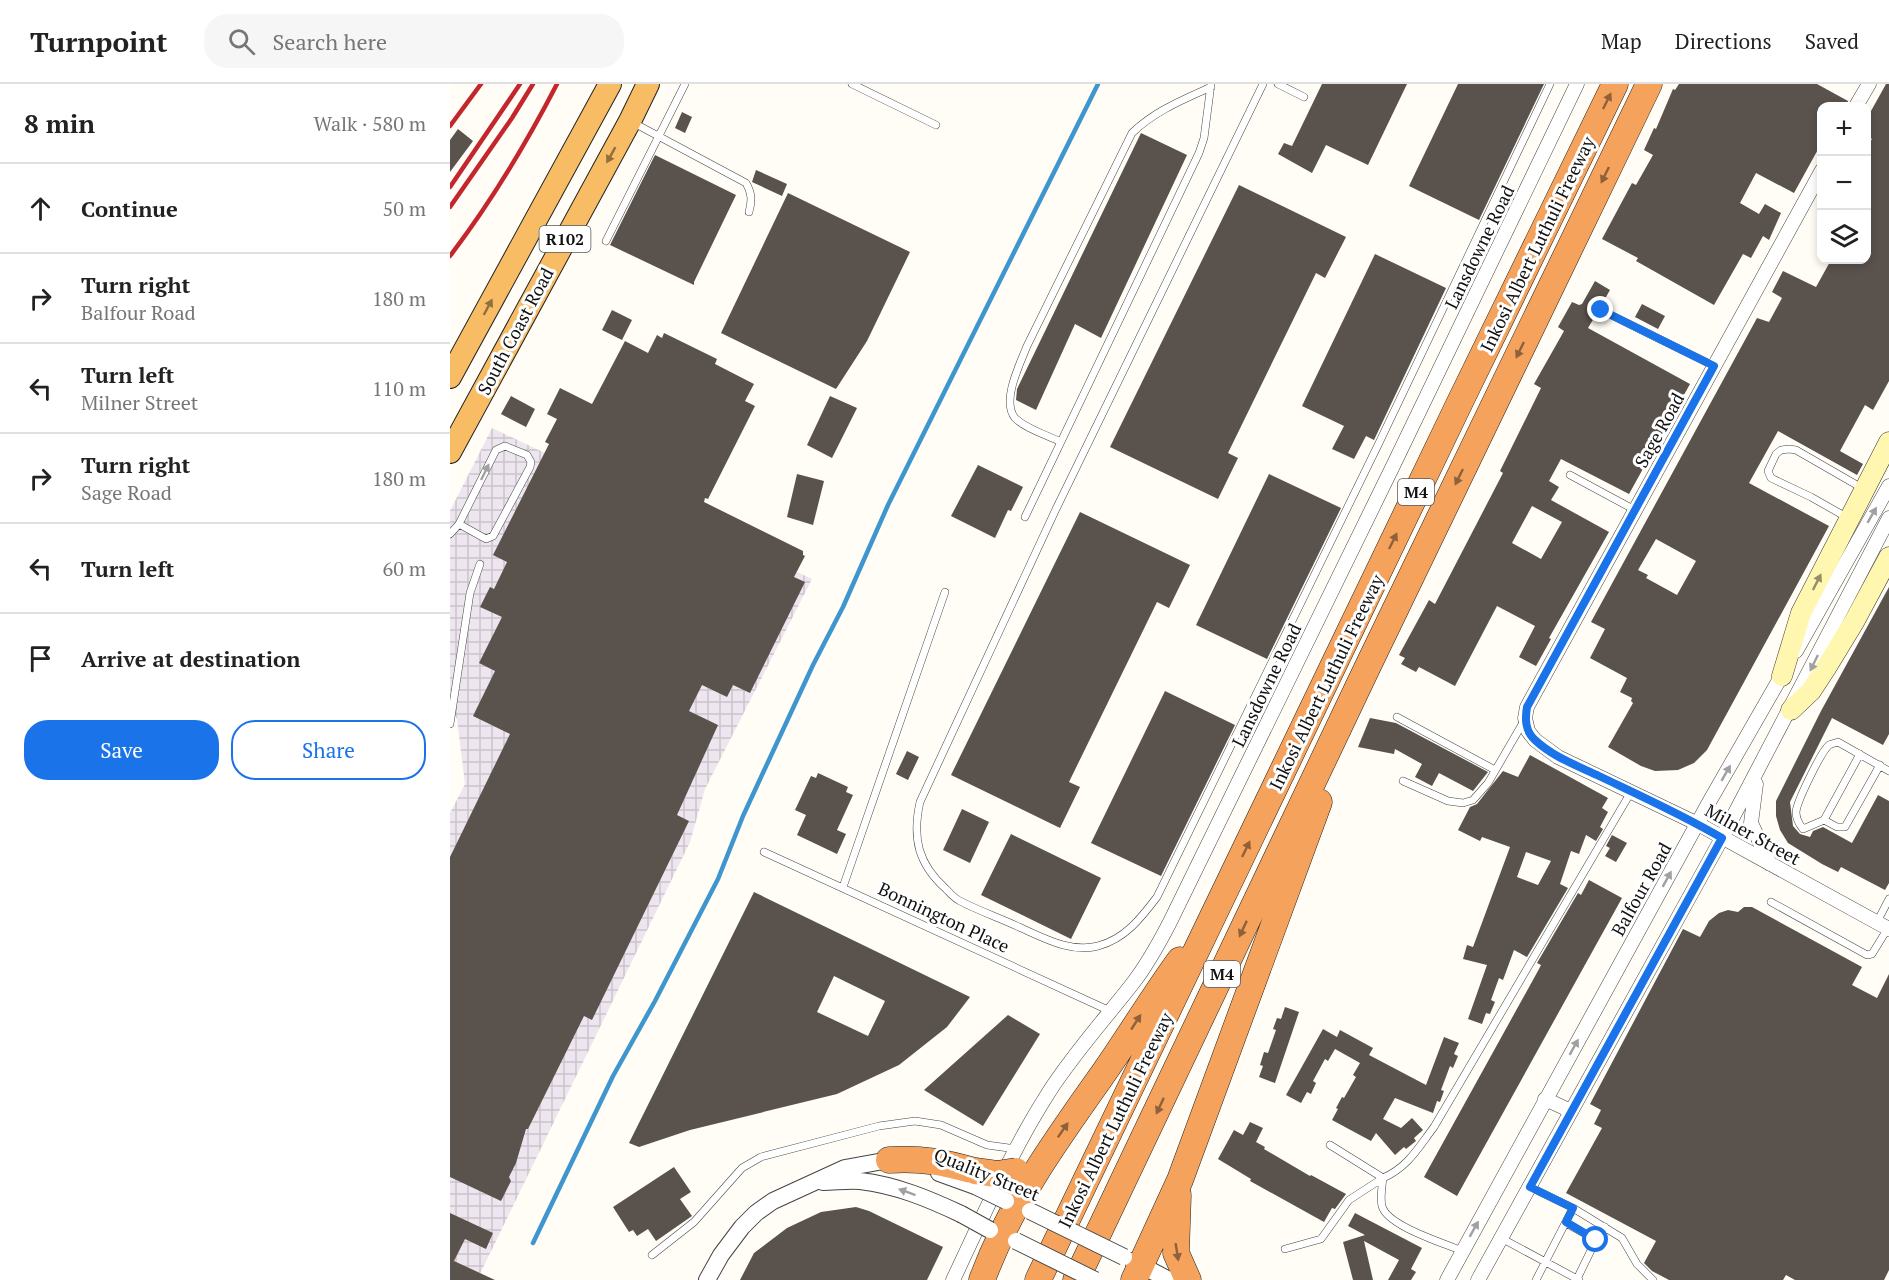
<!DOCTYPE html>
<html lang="en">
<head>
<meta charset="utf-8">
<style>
	:root { --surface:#fff; --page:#f6f6f6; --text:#222; --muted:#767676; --line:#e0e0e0; --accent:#1a73e8 }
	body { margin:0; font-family:"PT Serif",serif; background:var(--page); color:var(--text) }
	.controls { position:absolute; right:18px; top:18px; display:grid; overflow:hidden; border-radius:12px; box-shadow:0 3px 9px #0003 }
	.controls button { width:54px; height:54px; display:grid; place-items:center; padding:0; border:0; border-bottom:2px solid var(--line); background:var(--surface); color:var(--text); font:30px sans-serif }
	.stop { position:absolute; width:18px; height:18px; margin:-14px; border:4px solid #1a73e8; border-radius:50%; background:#fff }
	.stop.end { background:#1a73e8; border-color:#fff; box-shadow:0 2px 6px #0008 }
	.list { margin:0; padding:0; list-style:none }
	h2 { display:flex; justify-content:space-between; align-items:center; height:78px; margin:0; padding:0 24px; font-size:26px }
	h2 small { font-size:20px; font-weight:400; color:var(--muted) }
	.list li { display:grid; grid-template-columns:39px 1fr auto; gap:18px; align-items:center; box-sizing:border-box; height:90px; padding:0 24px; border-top:2px solid var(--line) }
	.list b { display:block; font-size:22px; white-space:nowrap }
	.list p { margin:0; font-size:20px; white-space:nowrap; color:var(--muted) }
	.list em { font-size:20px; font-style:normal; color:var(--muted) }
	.actions { display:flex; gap:12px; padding:18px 24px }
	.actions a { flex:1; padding:14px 0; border:2px solid var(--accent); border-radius:24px; text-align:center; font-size:21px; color:var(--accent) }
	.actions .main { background:var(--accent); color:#fff }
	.icon { flex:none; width:33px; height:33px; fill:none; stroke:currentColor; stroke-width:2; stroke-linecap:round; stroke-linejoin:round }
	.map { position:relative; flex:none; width:1439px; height:1196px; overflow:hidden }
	header { display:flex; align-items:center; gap:36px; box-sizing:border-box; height:84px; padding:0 30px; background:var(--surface); border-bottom:2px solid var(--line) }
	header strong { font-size:28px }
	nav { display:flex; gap:33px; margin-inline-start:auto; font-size:21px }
	.search { width:420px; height:54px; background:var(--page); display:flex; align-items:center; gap:15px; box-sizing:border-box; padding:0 21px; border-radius:24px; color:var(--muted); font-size:22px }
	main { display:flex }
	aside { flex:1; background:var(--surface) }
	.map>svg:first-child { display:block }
	.industrial { fill:url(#industrial-grid) }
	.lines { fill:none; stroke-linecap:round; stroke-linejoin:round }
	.stream { stroke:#3f96cf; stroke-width:4.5 }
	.building { fill:#5a524d; fill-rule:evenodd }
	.service-casing { stroke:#444; stroke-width:8 }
	.minor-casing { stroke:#444; stroke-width:15 }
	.tertiary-casing { stroke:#444; stroke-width:18 }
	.secondary-casing { stroke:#333; stroke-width:21 }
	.trunk-casing { stroke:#222; stroke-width:24 }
	.motorway-casing { stroke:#222; stroke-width:27 }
	.service { stroke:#fff; stroke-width:7 }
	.minor { stroke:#fff; stroke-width:14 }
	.tertiary { stroke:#fff; stroke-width:16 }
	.secondary { stroke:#fff6b0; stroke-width:20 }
	.trunk { stroke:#f7bc64; stroke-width:22 }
	.motorway { stroke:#f5a25d; stroke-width:26 }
	.rail { stroke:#c4262e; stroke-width:4.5 }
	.tertiary-bridge-casing { stroke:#444; stroke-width:18; stroke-linecap:butt }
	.motorway-bridge-casing { stroke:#222; stroke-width:27; stroke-linecap:butt }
	.tertiary-bridge { stroke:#fff; stroke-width:16 }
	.motorway-bridge { stroke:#f5a25d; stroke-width:26 }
	.oneway { fill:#8e613b }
	.oneway2 { fill:#906f3f }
	.oneway3 { fill:#a0a0a0 }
	.oneway4 { fill:#948f68 }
	.route { stroke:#1a73e8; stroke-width:8 }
	.labels { text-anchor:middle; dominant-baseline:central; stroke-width:6; stroke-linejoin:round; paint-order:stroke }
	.shield { fill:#fff; stroke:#585858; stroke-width:1.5 }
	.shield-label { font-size:16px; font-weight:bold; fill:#111 }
	.street-label { font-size:18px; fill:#111; stroke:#fff }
</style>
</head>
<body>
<header>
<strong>Turnpoint</strong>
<div class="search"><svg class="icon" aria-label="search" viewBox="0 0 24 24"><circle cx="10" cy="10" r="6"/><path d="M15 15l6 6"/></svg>Search here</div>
<nav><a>Map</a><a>Directions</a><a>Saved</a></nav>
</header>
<main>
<aside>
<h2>8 min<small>Walk · 580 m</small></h2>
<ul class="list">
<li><svg class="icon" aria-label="ahead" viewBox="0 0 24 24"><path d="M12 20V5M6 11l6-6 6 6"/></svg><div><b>Continue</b></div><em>50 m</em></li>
<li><svg class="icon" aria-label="right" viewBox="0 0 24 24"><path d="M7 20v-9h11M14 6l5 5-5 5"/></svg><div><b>Turn right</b><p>Balfour Road</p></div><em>180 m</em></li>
<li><svg class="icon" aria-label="left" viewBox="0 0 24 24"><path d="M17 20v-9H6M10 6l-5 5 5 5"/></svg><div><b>Turn left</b><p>Milner Street</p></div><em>110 m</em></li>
<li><svg class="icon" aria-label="right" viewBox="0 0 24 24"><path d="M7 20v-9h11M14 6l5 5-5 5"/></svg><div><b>Turn right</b><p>Sage Road</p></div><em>180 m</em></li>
<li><svg class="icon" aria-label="left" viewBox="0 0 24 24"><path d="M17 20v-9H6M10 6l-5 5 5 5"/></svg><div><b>Turn left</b></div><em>60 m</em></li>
<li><svg class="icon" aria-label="arrive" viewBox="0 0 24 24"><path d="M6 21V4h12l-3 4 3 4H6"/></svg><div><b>Arrive at destination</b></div></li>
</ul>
<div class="actions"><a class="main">Save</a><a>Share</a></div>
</aside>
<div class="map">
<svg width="1439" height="1196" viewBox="0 0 1439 1196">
	<defs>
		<pattern id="industrial-grid" width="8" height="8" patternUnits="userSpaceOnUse" patternTransform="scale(1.5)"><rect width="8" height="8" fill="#eee6ef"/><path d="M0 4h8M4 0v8" fill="none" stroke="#cbc4cc"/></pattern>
	</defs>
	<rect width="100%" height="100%" fill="#fffdf5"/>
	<!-- industrial -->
	<path class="industrial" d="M42 344 362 495 255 705 240 758 27 1196H0V729L15 700 7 635 0 623V427Z"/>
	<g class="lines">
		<!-- stream -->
		<path class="stream" d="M83 1159 163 992 205 917 268 795 293 732 363 581 393 523 438 421 648 0"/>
	</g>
	<!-- building -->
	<path class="building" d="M872 0H957L918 81 876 61 862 89 828 70 834 59 842 62Z
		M1008 0H1094L1029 136 959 102Z
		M1229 0H1367L1398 17 1397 22H1371V60L1344 109 1306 89 1290 119 1309 130 1315 120 1331 129 1319 156 1313 152 1301 174 1293 170 1264 221 1186 177 1188 174 1152 155 1182 99 1186 101 1203 71 1194 66 1204 44 1206 45 1223 5 1225 6Z
		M1436 0H1439V297L1423 326 1415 321 1390 367 1413 380 1407 391 1328 347 1299 399 1379 442 1257 666 1244 679 1228 686 1205 687 1191 682 1158 663 1183 619 1181 617 1182 614 1170 608 1177 594 1140 574 1155 545 1141 538 1307 234 1319 238 1332 214 1322 208 1333 187 1366 203 1381 176H1416V65L1422 55 1416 51V36ZM1206 455 1246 477 1227 511 1196 494 1198 491 1188 486Z
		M232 28 242 33 235 49 225 44Z
		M8 45 23 57 0 88V56Z
		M691 49 737 71 651 254 625 240 586 326 566 316 567 305Z
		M205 71 286 111 244 198V201L160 161Z
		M306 86 337 100 332 112 302 98Z
		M789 101 896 153 875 194 866 189 778 369 788 374 768 415 660 363Z
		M338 109 460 168 417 257 386 305 271 249Z
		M925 170 996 204 924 356 916 352 904 375 882 365 894 342 852 322Z
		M1145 197 1160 206 1152 220 1146 223 1147 229 1138 244 1240 300 1179 410 1111 375 1099 397 1109 403 1101 416 1159 448 1099 554 1101 555 1086 582 1069 573 1085 542 1047 522 1005 602 969 583 966 588 951 580 955 574 949 571 979 516 985 520 1053 389 1050 387 1091 304 1084 300 1114 247 1108 243 1122 218 1129 221 1132 220ZM1082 422 1112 438 1091 475 1062 459Z
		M1192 220 1215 232 1208 245 1185 233Z
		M162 226 182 236 172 256 152 246Z
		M214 249 267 275 265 280 304 300 295 317 305 322 258 415 255 414 254 418 353 467V471L355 472 344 493 355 498 300 609 283 601 277 613 252 601 239 627 268 641 227 731 239 737 142 936 134 932 78 1045H76L66 1079 59 1093 61 1097 51 1117 0 1093V773L60 650 23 632 45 587 29 579 52 533 30 523 40 503 44 505 57 478 43 471 99 360 95 358 107 335 97 330 110 304 142 320 175 257 198 269 207 251 212 254Z
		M61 312 85 325 76 343 51 330Z
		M380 312 407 324 382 374 357 361Z
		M528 381 573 403 561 427 558 426 545 454 501 432Z
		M347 390 374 397 363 441 337 433Z
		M819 390 891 424 817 575 746 541Z
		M630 428 740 481 719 524 707 518 619 698 630 703 610 744 501 691Z
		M1439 503V650L1433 661 1382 634 1340 718 1343 742 1350 750 1360 753 1363 747 1373 743 1402 759 1428 711 1439 717V799L1435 806 1391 783 1388 788 1372 780 1338 759 1330 746 1326 732V717L1371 627Z
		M715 607 785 641 711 792 641 759Z
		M920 634 946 639 1038 688 1023 707 989 689 982 702 965 693 972 680 945 665 944 670 908 663Z
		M457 667 469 673 458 696 446 690Z
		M1080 671 1158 714 1152 724 1158 728 1150 743 1153 745 1146 757 1136 751 1129 770 1121 767 1110 800 1118 804 1077 873 1064 866 1053 896 1049 894 1041 916 1045 918 1040 930 1036 929 1032 940 1018 935 1037 881 1013 875 1017 861 1023 863 1060 763 1032 753 1030 757 1008 746 1020 723 1027 720 1053 687 1068 693ZM1076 768 1101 777 1088 801 1067 793Z
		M368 689 398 703 396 708 403 711 387 746 396 750 387 770 347 751 356 731 345 726 361 692 366 694Z
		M512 725 539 738 520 779 493 766Z
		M561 750 651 794 621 855 531 811Z
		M1162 751 1177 759 1166 778 1155 772 1160 764 1156 762Z
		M1139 796 1172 814 1007 1112 974 1093 1089 885 1091 881 1087 879 1128 809 1131 811Z
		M304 808 520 913 497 943 449 981 387 1010 240 1046 189 1063 179 1059ZM384 892 435 917 418 952 367 928Z
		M1294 823H1302L1412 883 1402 901 1427 914 1439 890V1186L1434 1196H1345L1336 1191 1333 1196H1219L1202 1187 1194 1179 1206 1157 1116 1109 1152 1044 1144 1040 1151 1026 1140 1020 1233 845 1250 853 1259 837 1269 829 1278 826 1288 828Z
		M835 923 849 928 825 999 809 993 813 982 810 981 814 968 818 969 826 946 823 945 827 934 831 935Z
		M558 931 590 950 533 1042 474 1006Z
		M873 945 887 953 890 946 923 964 919 971 976 1001 994 953 1009 959 1004 970 1008 972 1003 984 1000 982 991 1006 994 1007 990 1018 987 1017 983 1029 945 1014 933 1035 951 1044 962 1034 973 1046 964 1054 966 1057 956 1065 954 1063 945 1071 926 1049 921 1057 882 1036 888 1025 886 1024 892 1013 894 1014 906 993 903 991 910 979 885 965 878 977 875 975 863 997 866 999 861 1010 857 1008 851 1019 836 1011Z
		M800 1038 813 1044 806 1058 815 1063 814 1065 860 1092 861 1091 896 1110 885 1125 882 1124 874 1138 800 1097 801 1095 768 1075 784 1046 793 1051Z
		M224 1083 241 1108 230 1115 242 1132 206 1157 198 1145 187 1152 183 1146 179 1148 163 1123Z
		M406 1123 419 1127 493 1163 477 1196H290L304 1169 337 1144 371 1128Z
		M0 1129 43 1149 36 1165 15 1155 4 1177 45 1196H0Z
		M905 1129 972 1164 961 1185 966 1188 961 1196H938L949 1176 914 1157 923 1196H903L893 1158 915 1151 898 1142Z"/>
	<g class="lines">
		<!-- service casing -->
		<g class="service-casing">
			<path id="service" d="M402 0 486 41
				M813 0 606 425 470 718C462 754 468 780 496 805 500 809 504 814 510 817 529 827 550 834 569 843 594 854 620 869 648 862 675 855 691 834 707 813L929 359 1100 0
				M828 0 854 13
				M182 38 296 99C302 109 302 117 299 128
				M156 157 235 0
				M1151 226 1264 282
				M611 358C597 351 576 345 565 334 551 317 570 280 577 262L682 49C705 27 732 16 761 3
				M1120 391 1185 426
				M575 433 749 69 754 54 761 0
				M1398 434 1361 413 1321 394 1318 387 1326 370 1331 366 1339 365 1346 366 1412 404
				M0 450 9 440 46 366 55 362 77 371 81 378 80 383 43 452 36 455 9 440
				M947 633 1045 686
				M0 640 20 509 30 480
				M1410 670 1374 736 1387 743H1395L1430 681
				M953 697 998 717 1013 719 1023 716 1038 699 1074 637
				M1374 736 1353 745C1349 740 1346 735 1346 728 1347 717 1371 668 1379 661 1381 660 1385 659 1388 658L1439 687
				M314 768 660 927
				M393 803 495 508
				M1321 818 1417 871 1422 870 1438 844
				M1427 838 1439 815
				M1080 1103 1123 1124 1172 1154 1187 1180 1203 1196
				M1116 1139 1146 1156 1155 1143
				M1051 1154 1129 1196
				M835 1165 871 1155 899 1116 933 1094 880 1061
				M1012 1167C994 1159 937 1142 932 1122 930 1114 932 1102 933 1094 958 1083 968 1064 984 1043L1181 708
				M202 1171 244 1138 292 1084 311 1073 429 1042 465 1037 491 1041 537 1061 566 1065
				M1127 1195 1146 1156
				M1086 1196 1123 1124"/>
		</g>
		<!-- minor casing -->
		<g class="minor-casing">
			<path id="minor" d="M1406 22 1419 0
				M1372 86 1077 623 1075 634 1078 647 1085 656 1108 673 1248 740 1439 845
				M1346 567 1439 402
				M1306 700 1301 739 1320 780
				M1095 1015 1121 1027
				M503 1196C533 1133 561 1067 599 1008 624 969 655 935 683 899 697 881 708 861 719 840L942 384 1127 0
				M997 1196 1258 720 1336 584
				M1028 1196 1272 754 1439 434"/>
		</g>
		<!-- tertiary casing -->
		<g class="tertiary-casing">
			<path id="tertiary" d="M489 1089 525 1102
				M373 1098C385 1098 398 1096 410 1097 446 1101 479 1115 511 1130
				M683 1177 719 1196
				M257 1196 271 1171 292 1143 306 1129 323 1117 395 1084 439 1076 447 1078"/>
		</g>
		<!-- secondary casing -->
		<g class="secondary-casing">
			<path id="secondary" d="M1332 592 1351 529 1439 358
				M1341 626 1361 607 1376 584 1404 538 1439 473"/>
		</g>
		<!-- trunk casing -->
		<g class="trunk-casing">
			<path id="trunk" d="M0 293 160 0
				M0 368 180 37 198 0"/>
		</g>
		<!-- motorway casing -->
		<g class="motorway-casing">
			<path id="motorway" d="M439 1076C473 1074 492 1078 525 1087
				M728 1111 726 1169 738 1196
				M532 1196C560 1120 606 1056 653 990 679 953 703 913 730 876
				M588 1196 1010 318 1165 0
				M626 1196 917 584 1199 0
				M684 1196 730 1096 869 718"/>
		</g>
		<!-- service -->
		<use href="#service" class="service"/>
		<!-- minor -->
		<use href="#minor" class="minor"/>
		<!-- tertiary -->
		<use href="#tertiary" class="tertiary"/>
		<!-- secondary -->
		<use href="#secondary" class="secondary"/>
		<!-- trunk -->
		<use href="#trunk" class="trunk"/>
		<!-- motorway -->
		<use href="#motorway" class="motorway"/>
		<!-- rail -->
		<path class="rail" d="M0 42 31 0
			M0 103 70 0
			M0 123 62 34 83 0
			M0 172C41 118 76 60 107 0"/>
		<!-- tertiary-bridge casing -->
		<g class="tertiary-bridge-casing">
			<path id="tertiary-bridge" d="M525 1102 556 1117
				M580 1127 674 1173
				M511 1130 540 1146
				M566 1157 645 1196"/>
		</g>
		<!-- motorway-bridge casing -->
		<g class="motorway-bridge-casing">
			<path id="motorway-bridge" d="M525 1087 547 1090 566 1087"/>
		</g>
		<!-- tertiary-bridge -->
		<use href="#tertiary-bridge" class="tertiary-bridge"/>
		<!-- motorway-bridge -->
		<use href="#motorway-bridge" class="motorway-bridge"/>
	</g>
	<!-- one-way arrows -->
	<defs><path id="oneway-solid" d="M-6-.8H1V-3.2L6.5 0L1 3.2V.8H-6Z" transform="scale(1.5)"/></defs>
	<g class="oneway">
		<use href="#oneway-solid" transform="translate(1157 17) rotate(-64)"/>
		<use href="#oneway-solid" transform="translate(1155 91) rotate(116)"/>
		<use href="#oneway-solid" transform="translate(1070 266) rotate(116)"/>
		<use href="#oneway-solid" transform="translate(1009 393) rotate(116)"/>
		<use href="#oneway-solid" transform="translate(943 457) rotate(-64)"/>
		<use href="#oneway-solid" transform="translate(796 765) rotate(-64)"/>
		<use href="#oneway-solid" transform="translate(793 845) rotate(115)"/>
		<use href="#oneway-solid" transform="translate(686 938) rotate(-57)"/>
		<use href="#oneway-solid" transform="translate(710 1022) rotate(115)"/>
		<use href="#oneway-solid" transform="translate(613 1046) rotate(-55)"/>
		<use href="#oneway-solid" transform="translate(727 1168) rotate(81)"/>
	</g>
	<g class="oneway2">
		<use href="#oneway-solid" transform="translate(161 71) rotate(119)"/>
		<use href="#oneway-solid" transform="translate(38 223) rotate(-62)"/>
	</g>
	<g class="oneway3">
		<use href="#oneway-solid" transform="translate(35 388) rotate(-64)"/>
		<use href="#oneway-solid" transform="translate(1422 431) rotate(-60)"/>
		<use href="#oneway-solid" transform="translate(1364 579) rotate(116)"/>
		<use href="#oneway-solid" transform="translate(1276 689) rotate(-60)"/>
		<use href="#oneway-solid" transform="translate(1217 795) rotate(-61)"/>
		<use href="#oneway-solid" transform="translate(1124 963) rotate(-61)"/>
		<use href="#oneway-solid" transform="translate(457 1108) rotate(-160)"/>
		<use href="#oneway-solid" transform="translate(1024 1145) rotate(-61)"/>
	</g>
	<use class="oneway4" href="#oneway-solid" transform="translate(1367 498) rotate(-63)"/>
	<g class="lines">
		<!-- route -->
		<path class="route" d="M1146 1156 1116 1138 1123 1124 1080 1103 1272 754C1233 731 1191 712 1149 692 1128 682 1103 673 1085 656 1075 647 1075 635 1077 623L1264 282 1151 226"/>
	</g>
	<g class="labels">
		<!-- shield labels -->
		<g class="shield">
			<rect x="89.5" y="142" width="51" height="26" rx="4.5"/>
			<rect x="948" y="395" width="36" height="26" rx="4.5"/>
			<rect x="754" y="877" width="36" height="26" rx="4.5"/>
		</g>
		<g class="shield-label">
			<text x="115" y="155">R102</text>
			<text x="966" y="408">M4</text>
			<text x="772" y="890">M4</text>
		</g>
		<!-- street labels -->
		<g class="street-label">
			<text transform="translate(1087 160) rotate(-64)">Inkosi Albert Luthuli Freeway</text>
			<text transform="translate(1029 163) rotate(-64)">Lansdowne Road</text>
			<text transform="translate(65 247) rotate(-62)">South Coast Road</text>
			<text transform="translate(1209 346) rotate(-61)">Sage Road</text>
			<text transform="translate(876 598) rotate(-64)">Inkosi Albert Luthuli Freeway</text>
			<text transform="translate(816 601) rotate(-64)">Lansdowne Road</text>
			<text transform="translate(1303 750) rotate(29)">Milner Street</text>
			<text transform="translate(1191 805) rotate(-61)">Balfour Road</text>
			<text transform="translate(494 833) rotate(25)">Bonnington Place</text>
			<text transform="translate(665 1036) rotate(-64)">Inkosi Albert Luthuli Freeway</text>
			<text transform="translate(537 1090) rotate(22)">Quality Street</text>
		</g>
	</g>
</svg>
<div class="controls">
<button>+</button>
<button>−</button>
<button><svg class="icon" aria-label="layers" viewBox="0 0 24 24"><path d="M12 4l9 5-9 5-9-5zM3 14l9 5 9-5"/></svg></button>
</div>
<div class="stop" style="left:1146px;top:1156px"></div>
<div class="stop end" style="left:1151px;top:226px"></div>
</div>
</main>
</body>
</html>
